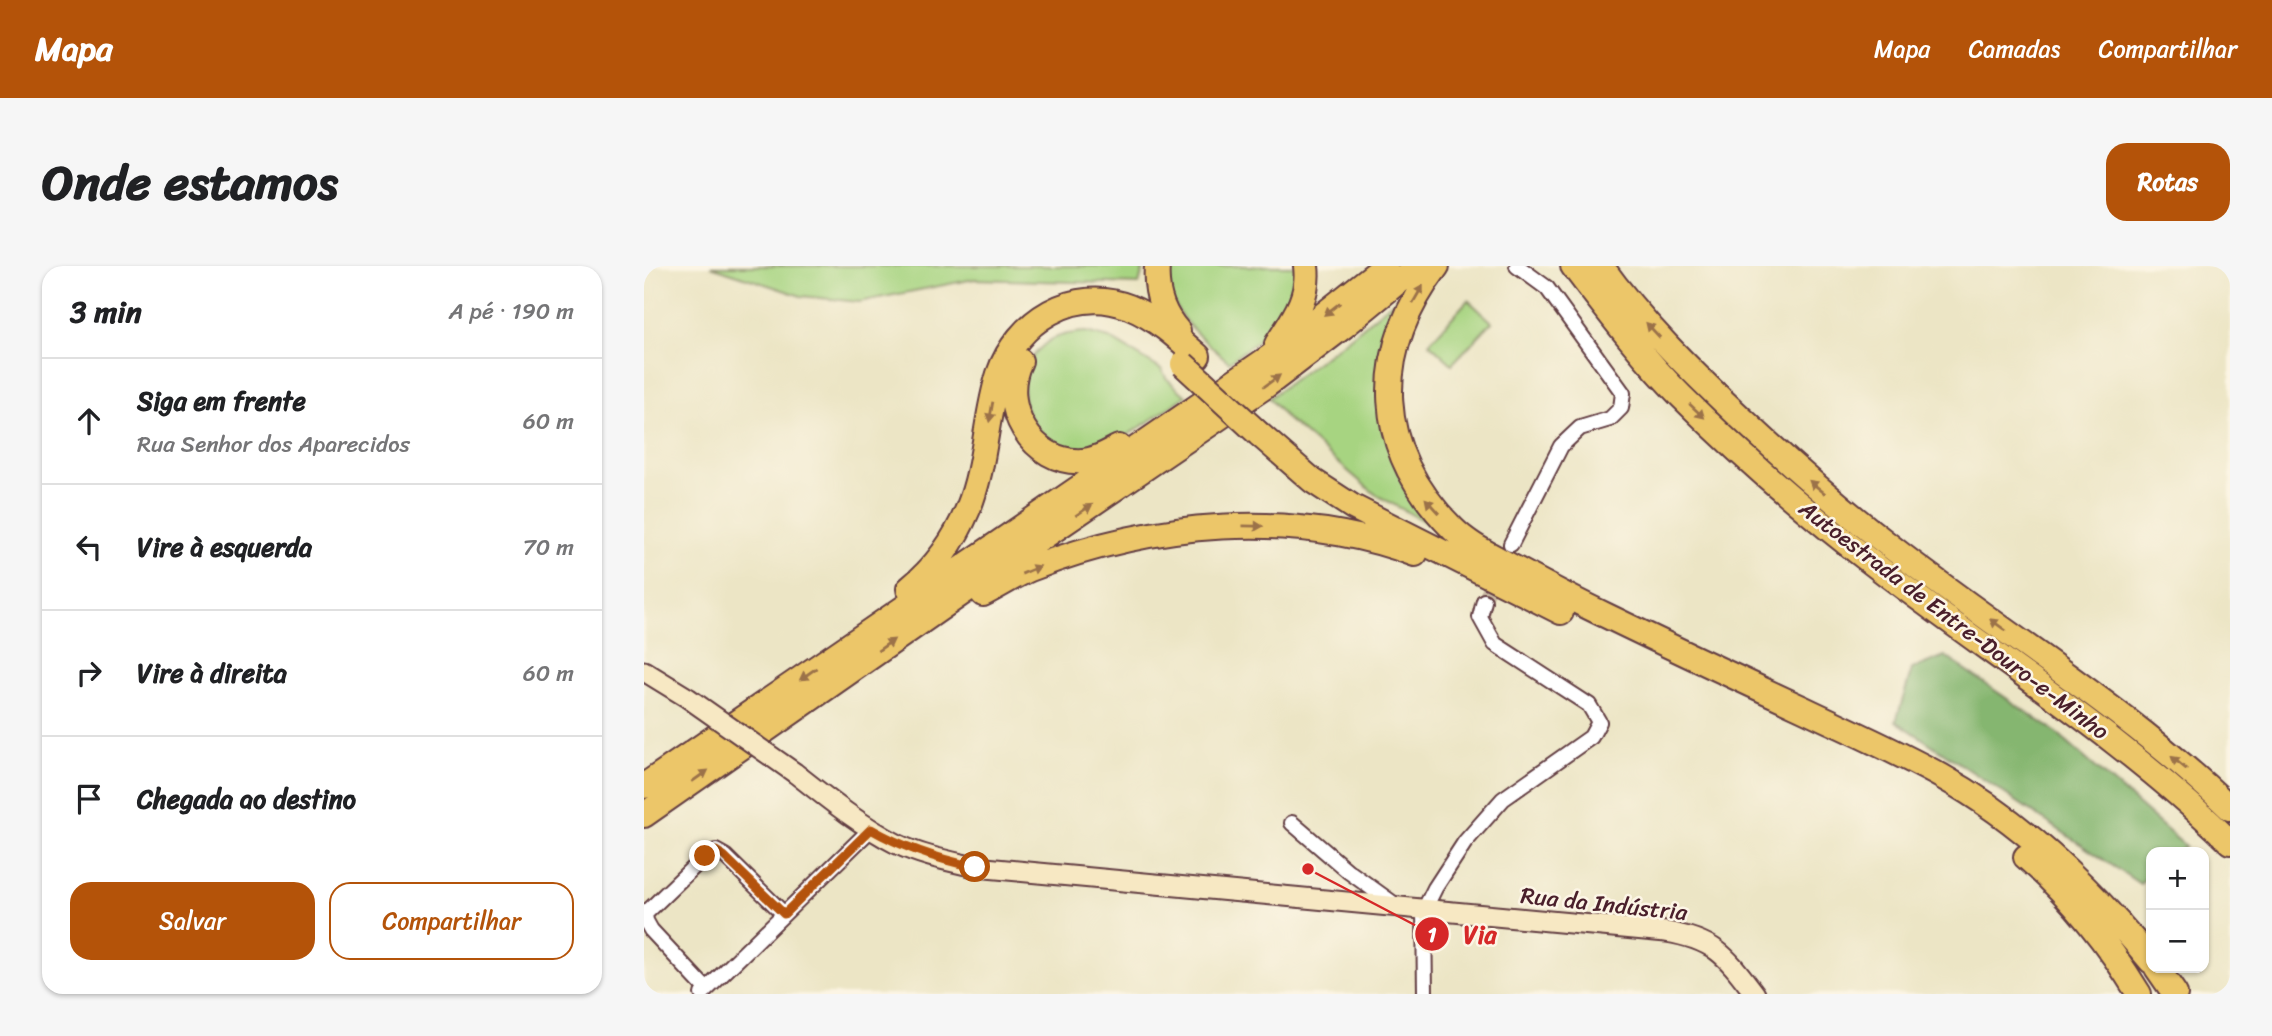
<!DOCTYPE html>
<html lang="pt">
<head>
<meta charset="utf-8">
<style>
	:root { --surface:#fff; --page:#f6f6f6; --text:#202124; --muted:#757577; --line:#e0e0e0; --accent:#b45309 }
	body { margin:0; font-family:Sriracha,sans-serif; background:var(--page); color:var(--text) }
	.controls { position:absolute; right:21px; bottom:21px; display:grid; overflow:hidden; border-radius:14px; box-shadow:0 2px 5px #0004 }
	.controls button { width:63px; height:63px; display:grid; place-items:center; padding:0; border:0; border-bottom:2px solid var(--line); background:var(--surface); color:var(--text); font:35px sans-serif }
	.stop { position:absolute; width:21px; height:21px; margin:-16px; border:5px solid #b45309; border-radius:50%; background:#fff }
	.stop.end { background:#b45309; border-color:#fff; box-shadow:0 2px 7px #0008 }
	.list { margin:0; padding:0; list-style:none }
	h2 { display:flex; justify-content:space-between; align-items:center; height:91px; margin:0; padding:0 28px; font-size:30px }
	h2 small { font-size:23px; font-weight:400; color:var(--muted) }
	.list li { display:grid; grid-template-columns:46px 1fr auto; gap:21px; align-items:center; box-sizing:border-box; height:126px; padding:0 28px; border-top:2px solid var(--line) }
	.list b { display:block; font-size:26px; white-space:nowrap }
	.list p { margin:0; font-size:23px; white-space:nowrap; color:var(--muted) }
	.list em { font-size:23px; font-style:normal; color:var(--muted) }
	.actions { display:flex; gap:14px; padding:21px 28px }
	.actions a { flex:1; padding:16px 0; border:2px solid var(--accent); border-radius:21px; text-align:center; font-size:24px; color:var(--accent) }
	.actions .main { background:var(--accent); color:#fff }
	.icon { flex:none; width:38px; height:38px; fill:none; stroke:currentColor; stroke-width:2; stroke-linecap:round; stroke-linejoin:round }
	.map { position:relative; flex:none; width:1586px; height:728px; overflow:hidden; border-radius:21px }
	header { display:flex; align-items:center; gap:42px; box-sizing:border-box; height:98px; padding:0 35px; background:var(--accent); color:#fff }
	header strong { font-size:33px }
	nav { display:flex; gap:38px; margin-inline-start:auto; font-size:24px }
	.intro { display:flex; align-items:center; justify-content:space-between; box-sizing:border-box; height:168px; padding:0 42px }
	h1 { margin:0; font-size:49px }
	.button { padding:18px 32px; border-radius:21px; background:var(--accent); color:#fff; font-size:24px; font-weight:700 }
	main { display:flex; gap:42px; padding:0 42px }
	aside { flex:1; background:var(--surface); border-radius:21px; box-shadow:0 2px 5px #0004 }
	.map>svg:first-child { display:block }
	.green { fill:#a7d481; stroke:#787a56; stroke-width:2 }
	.forest { fill:#85b66f; stroke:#686a4d; stroke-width:2 }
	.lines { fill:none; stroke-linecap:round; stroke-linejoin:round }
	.street-tunnel { stroke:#ccbda6; stroke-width:14; stroke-dasharray:14 7; stroke-linecap:butt }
	.street-casing { stroke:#623d42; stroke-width:18 }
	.secondary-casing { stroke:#623d42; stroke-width:23 }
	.highway-casing { stroke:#623d42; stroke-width:28 }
	.street { stroke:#fff; stroke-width:14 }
	.secondary { stroke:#f7e8c3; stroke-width:19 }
	.highway { stroke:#ecc669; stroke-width:24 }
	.secondary-bridge-casing { stroke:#623d42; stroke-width:23; stroke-linecap:butt }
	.highway-bridge-casing { stroke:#623d42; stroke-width:28; stroke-linecap:butt }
	.secondary-bridge { stroke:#f7e8c3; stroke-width:19 }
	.highway-bridge { stroke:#ecc669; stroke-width:24 }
	.oneway { fill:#9b724a }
	.route { stroke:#b45309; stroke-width:9 }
	.labels { text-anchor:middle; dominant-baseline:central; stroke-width:5; stroke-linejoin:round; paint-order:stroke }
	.street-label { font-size:23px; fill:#4a1f2b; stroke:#fcf5e5 }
	.leader { fill:none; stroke:#d62828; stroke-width:2.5 }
	.callout-dot { fill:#d62828; stroke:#fcf5e5; stroke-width:2.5 }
	.mark-label { font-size:21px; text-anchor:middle; font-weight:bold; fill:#fff }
	.callout-label { font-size:24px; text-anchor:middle; font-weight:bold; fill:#d62828; stroke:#fcf5e5; stroke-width:5; stroke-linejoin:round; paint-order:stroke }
</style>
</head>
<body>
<header>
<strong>Mapa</strong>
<nav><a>Mapa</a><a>Camadas</a><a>Compartilhar</a></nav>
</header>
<div class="intro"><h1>Onde estamos</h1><a class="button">Rotas</a></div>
<main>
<aside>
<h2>3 min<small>A pé · 190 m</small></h2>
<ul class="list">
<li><svg class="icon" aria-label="ahead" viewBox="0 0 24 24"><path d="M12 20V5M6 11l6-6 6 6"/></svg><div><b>Siga em frente</b><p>Rua Senhor dos Aparecidos</p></div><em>60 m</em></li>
<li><svg class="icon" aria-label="left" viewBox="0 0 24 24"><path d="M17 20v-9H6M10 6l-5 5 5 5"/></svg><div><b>Vire à esquerda</b></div><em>70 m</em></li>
<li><svg class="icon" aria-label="right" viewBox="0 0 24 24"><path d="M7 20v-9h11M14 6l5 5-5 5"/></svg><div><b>Vire à direita</b></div><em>60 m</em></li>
<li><svg class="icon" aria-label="arrive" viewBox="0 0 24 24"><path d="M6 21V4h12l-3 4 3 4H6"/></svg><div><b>Chegada ao destino</b></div></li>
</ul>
<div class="actions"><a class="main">Salvar</a><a>Compartilhar</a></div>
</aside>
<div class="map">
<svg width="1586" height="728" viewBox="0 0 1586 728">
	<rect width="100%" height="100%" fill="#fcf5e5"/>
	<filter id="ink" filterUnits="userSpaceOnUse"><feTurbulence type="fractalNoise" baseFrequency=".0143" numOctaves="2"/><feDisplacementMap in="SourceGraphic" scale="14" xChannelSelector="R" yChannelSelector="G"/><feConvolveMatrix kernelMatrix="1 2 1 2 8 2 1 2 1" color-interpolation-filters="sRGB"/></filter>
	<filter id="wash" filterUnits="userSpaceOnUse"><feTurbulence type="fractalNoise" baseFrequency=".00686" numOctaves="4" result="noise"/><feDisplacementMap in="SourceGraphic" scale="28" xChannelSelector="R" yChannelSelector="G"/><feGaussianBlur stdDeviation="1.57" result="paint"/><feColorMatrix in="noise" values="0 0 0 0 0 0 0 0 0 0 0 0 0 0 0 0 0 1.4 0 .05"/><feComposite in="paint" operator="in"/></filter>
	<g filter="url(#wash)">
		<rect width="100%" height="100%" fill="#ece5c5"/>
		<!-- green -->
		<path class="green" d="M67 0H500L495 18 330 13 215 36 157 30Z
			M522 0H653V27L634 59 585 96C563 77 536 57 526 28 523 20 523 9 522 0Z
			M764 23 751 48 737 93 736 121 751 199 767 231 785 252 806 270 731 228 642 152 625 132 705 72Z
			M824 34 848 56 808 98 785 77Z
			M442 66 465 72 518 104 522 112 542 130C519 145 474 180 448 184 440 186 430 183 422 181 377 166 363 108 401 78 413 68 428 67 442 66Z"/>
		<!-- forest -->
		<path class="forest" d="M1301 390 1410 465 1541 580 1533 586H1507V608L1496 618 1252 455 1268 403Z"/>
	</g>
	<g filter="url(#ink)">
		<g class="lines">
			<!-- street-tunnel -->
			<path class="street-tunnel" d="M840 335 867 278"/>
			<!-- street casing -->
			<g class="street-casing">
				<path id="street" d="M867 278 917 180 936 162 966 153 977 142 979 127 903 22 873 0
					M648 557 704 605 754 641
					M62 723 7 664 2 655 1 648 61 590 72 585 81 590 140 648
					M58 728 227 563
					M781 728 780 644 791 622 821 576 859 533 947 471 955 456 945 439 851 378 836 351 840 335"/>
			</g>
			<!-- secondary casing -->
			<g class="secondary-casing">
				<path id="secondary" d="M0 405 44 432
					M151 507C184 533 216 559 253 578 278 590 305 595 331 601L1022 666C1072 674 1082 690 1111 728"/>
			</g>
			<!-- highway casing -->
			<g class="highway-casing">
				<path id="highway" d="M513 0C511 25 517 46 534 65
					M793 0C726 89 730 184 809 263 824 278 843 287 861 297 894 315 927 333 961 349 1027 381 1093 412 1160 443 1206 465 1252 485 1297 510 1378 555 1449 624 1507 695
					M929 0C963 44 998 91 1037 130 1098 191 1164 248 1232 300 1351 392 1478 470 1586 576
					M957 0C997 56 1047 105 1097 152 1145 197 1194 240 1246 280 1359 368 1482 442 1586 542
					M633 78C649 53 666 32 662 0
					M376 95C354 139 388 199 439 195 453 194 463 187 475 181
					M615 168 669 215 709 241 917 346
					M265 323C291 302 311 274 324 243 342 199 341 152 355 108 373 55 430 19 485 41 512 52 533 71 554 90
					M339 328C355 320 370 310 386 303 507 256 647 242 771 288
					M0 520 626 91 741 0
					M0 549 364 295 620 121 700 60 773 0
					M1382 591C1426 629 1464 677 1495 728
					M1513 702 1531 728"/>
			</g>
			<!-- street -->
			<use href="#street" class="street"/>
			<!-- secondary -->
			<use href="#secondary" class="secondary"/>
			<!-- highway -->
			<use href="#highway" class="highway"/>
			<!-- secondary-bridge casing -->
			<g class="secondary-bridge-casing">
				<path id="secondary-bridge" d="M44 432 151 507"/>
			</g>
			<!-- highway-bridge casing -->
			<g class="highway-bridge-casing">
				<path id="highway-bridge" d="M539 98 615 168"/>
			</g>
			<!-- secondary-bridge -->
			<use href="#secondary-bridge" class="secondary-bridge"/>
			<!-- highway-bridge -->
			<use href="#highway-bridge" class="highway-bridge"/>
		</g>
		<!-- one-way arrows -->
		<defs><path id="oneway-solid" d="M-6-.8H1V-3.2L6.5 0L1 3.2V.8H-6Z" transform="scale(1.75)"/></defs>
		<g class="oneway">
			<use href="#oneway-solid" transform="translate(774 28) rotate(-60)"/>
			<use href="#oneway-solid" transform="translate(688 43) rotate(142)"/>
			<use href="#oneway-solid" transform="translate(1009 64) rotate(-133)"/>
			<use href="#oneway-solid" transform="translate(628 115) rotate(-36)"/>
			<use href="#oneway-solid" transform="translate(1053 145) rotate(43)"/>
			<use href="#oneway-solid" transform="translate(347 146) rotate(100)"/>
			<use href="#oneway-solid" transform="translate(1173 221) rotate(-141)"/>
			<use href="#oneway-solid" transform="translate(788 240) rotate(-132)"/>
			<use href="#oneway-solid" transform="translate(440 244) rotate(-34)"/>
			<use href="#oneway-solid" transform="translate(609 260) rotate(1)"/>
			<use href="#oneway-solid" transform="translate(387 304) rotate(-23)"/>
			<use href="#oneway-solid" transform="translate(1354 359) rotate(-144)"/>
			<use href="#oneway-solid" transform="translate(242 379) rotate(-35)"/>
			<use href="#oneway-solid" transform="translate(164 408) rotate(145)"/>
			<use href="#oneway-solid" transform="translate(1535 497) rotate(-140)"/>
			<use href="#oneway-solid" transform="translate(56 510) rotate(-35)"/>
		</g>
	</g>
	<g class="lines" filter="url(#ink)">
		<!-- route -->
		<path class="route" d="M61 590 72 585 80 590 140 648 227 563C260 582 293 593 331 601"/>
	</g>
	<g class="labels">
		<!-- street labels -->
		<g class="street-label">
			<text transform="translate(1310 354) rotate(37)">Autoestrada de Entre-Douro-e-Minho</text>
			<text transform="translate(960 638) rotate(6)">Rua da Indústria</text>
		</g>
	</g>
	<!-- callouts -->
	<path class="leader" d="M664 603L788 668"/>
	<g class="callout-dot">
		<circle cx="664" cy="603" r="7"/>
		<circle cx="788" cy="668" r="18"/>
	</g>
	<g class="mark-label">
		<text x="788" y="676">1</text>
	</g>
	<g class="callout-label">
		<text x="836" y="677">Via</text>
	</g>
</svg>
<div class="controls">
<button>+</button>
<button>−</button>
</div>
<div class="stop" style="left:331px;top:601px"></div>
<div class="stop end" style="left:61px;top:590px"></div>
</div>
</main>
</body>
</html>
